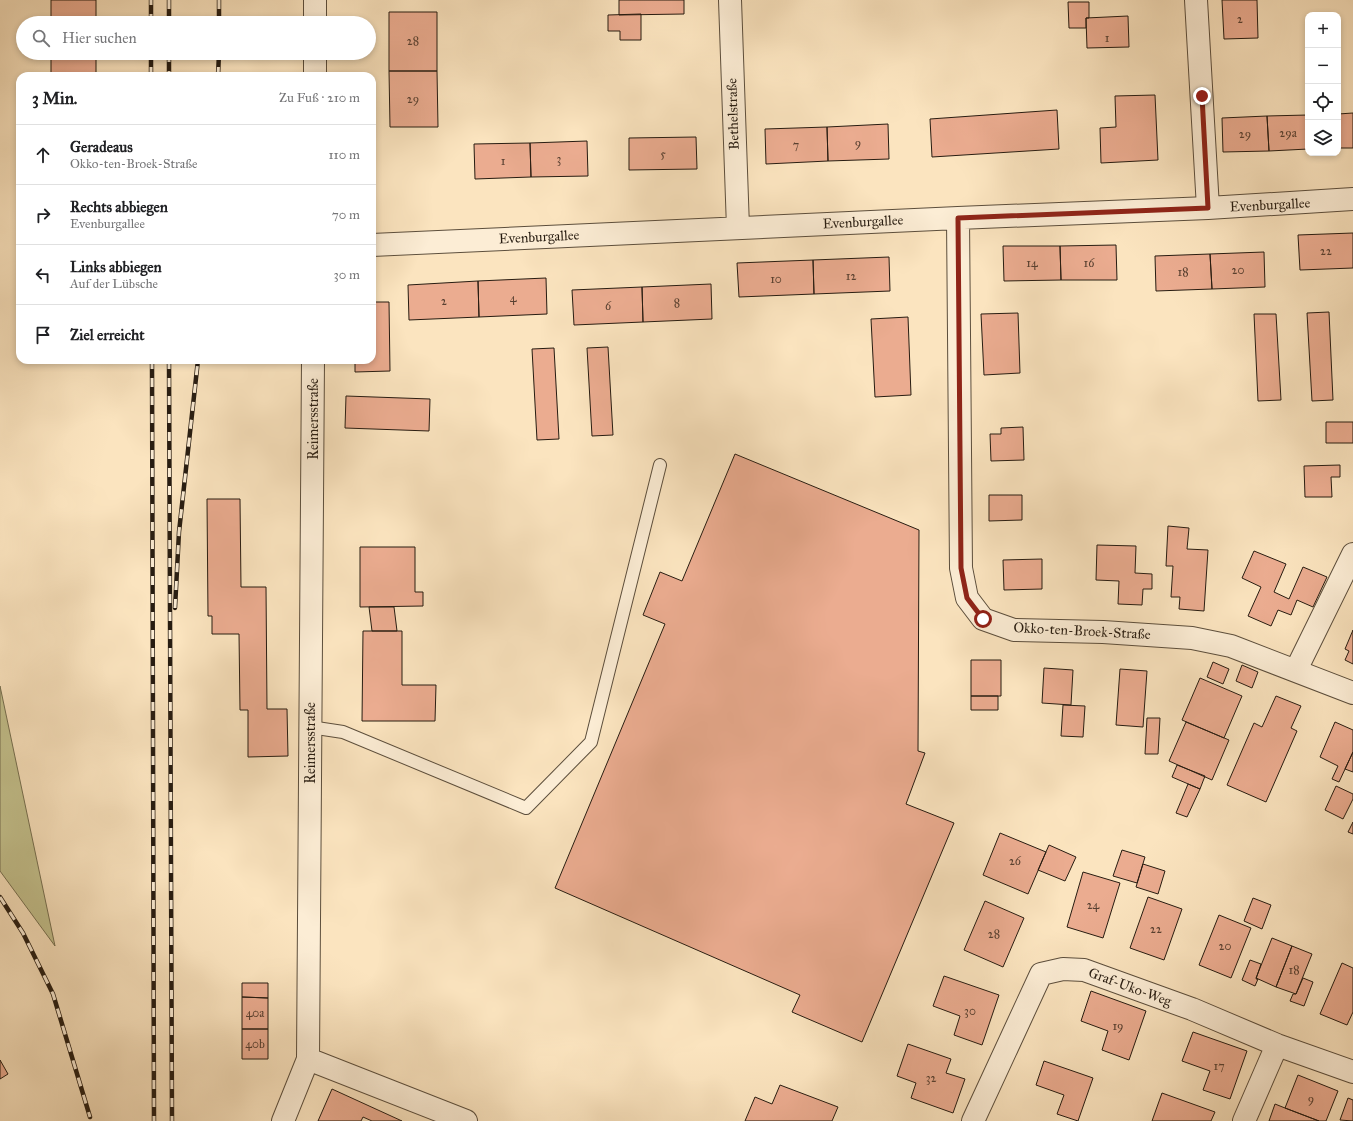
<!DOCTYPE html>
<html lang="de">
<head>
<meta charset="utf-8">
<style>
	:root { --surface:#fff; --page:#f6f6f6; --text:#202124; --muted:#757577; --line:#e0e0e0 }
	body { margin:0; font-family:"IM FELL Great Primer",serif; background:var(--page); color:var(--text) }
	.controls { position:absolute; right:12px; top:12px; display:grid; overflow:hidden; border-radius:8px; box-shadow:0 2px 6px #0003 }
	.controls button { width:36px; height:36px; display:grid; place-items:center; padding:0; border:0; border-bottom:1px solid var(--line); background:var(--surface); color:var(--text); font:20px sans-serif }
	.stop { position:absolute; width:12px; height:12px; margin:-9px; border:3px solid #8f2418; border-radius:50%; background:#fff }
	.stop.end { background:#8f2418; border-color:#fff; box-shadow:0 1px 4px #0008 }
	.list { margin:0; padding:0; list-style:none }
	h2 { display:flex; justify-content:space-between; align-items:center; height:52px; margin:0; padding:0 16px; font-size:17px }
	h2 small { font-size:13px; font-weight:400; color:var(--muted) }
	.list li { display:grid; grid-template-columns:26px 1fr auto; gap:12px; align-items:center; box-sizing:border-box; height:60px; padding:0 16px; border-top:1px solid var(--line) }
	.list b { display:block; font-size:15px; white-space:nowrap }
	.list p { margin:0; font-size:13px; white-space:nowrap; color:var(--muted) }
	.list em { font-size:13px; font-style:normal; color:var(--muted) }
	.icon { flex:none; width:22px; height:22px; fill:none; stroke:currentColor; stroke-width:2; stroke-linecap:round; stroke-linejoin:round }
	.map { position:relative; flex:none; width:1353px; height:1121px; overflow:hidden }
	.search { position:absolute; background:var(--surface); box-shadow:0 2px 6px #0003; left:16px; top:16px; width:360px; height:44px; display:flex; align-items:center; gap:10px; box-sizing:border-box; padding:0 14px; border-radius:22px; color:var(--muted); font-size:15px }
	.panel { position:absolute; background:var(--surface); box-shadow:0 2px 6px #0003; left:16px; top:72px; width:360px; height:292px; border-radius:12px }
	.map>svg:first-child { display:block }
	.green { fill:#c4c28e; stroke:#766f50 }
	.building { fill:#ebac90; stroke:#271c11 }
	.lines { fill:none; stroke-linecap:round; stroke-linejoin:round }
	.service-casing { stroke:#5c4e3c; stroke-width:14 }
	.minor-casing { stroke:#5c4e3c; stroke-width:24 }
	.service { stroke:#fcedd5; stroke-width:12 }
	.minor { stroke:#fcedd5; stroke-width:22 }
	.rail-casing { stroke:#271c11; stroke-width:4.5 }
	.rail { stroke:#fcedd5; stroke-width:3; stroke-dasharray:9; stroke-linecap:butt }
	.route { stroke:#8f2418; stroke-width:5 }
	.labels { text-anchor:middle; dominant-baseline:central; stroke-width:3.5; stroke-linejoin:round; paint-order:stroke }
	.number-label { font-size:12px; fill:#584031 }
	.street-label { font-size:14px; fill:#271c11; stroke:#fcedd5 }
</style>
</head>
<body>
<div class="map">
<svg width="1353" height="1121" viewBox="0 0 1353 1121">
	<rect width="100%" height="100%" fill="#fbe4bf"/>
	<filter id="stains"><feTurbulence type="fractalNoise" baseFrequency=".005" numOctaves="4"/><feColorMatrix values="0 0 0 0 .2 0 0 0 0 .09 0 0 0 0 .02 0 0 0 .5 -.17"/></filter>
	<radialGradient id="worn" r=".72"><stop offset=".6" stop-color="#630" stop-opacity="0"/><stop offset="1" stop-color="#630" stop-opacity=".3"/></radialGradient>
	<!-- green -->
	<path class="green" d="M0 686 55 946 0 871Z"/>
	<!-- building -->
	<path class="building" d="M51 0H96V23H51Z
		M619 0H684V14L619 15Z
		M1222 0H1257L1258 38 1224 39Z
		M1068 2H1089V18H1086V28H1069Z
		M389 12H437V71H389Z
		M641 14V40H620V31H608V15Z
		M1128 16 1129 47 1087 48 1086 18Z
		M51 53H96V76H51Z
		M389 71H437L438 127H390Z
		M1155 95 1158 160 1101 163 1100 128 1116 127 1115 96Z
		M1057 110 1059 149 932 157 930 119Z
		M1353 113V148H1338V114Z
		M1308 115V149L1269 151 1267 116Z
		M1267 116 1269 151 1223 152 1222 118Z
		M888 124 889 159 828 161 827 127Z
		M827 127 828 161 766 164 765 129Z
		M696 137 697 169 629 170V138Z
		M587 141 588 176 531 177 530 143Z
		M530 143 531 177 475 179 474 144Z
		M1353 233V268L1300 270 1298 235Z
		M1116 245 1117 280H1061L1060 246Z
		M1003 246H1060L1061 280 1004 281Z
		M1264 252 1265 287 1212 289 1210 254Z
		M1210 254 1212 289 1156 291 1155 256Z
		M889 257 890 291 814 294 813 260Z
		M813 260 814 294 739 297 737 263Z
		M546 278 547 314 479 317 478 281Z
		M478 281 479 317 409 320 408 285Z
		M711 284 712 319 643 322 642 287Z
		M642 287 643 322 574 325 572 290Z
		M372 302H389L390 371 355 372V360H372Z
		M1329 312 1333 400 1312 401 1307 313Z
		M1018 313 1020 373 984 375 981 314Z
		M1254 314H1276L1281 400 1258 401Z
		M908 317 911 395 875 397 871 319Z
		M608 347 613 435 592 436 587 348Z
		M554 348 559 439 537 440 532 349Z
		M346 396 430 399 429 431 345 428Z
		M1326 422H1353V443H1326Z
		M1023 427 1024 460 991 461 990 434H1001V428Z
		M735 454 919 530 918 751 925 753 906 804 954 823 862 1042 792 1012 800 995 555 888 665 624 643 615 660 572 682 581Z
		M1340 465V477H1331L1332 497H1305L1304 466Z
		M989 495H1022V520L989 521Z
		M207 499H240L241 587H266L267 709H287L288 756 248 757V710H240L239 634H212V616H208Z
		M1168 526 1189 528 1187 549 1208 550 1204 611 1179 609 1180 597H1171L1173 566H1166Z
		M1097 545 1136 546 1135 573 1152 574V589H1143L1142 605 1118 604 1119 581 1096 580Z
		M360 547H415V592H423V606L360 607Z
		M1254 551 1286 564 1274 592 1289 599 1303 567 1327 577 1313 607 1297 600 1291 615 1278 610 1271 626 1248 616 1261 587 1242 578Z
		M1042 559V589L1004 590 1003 560Z
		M369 607H394L397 631H372Z
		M1353 630V664L1345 660 1349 651 1345 649Z
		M363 631H402V685H436L435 721H362Z
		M971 660H1001V696H971Z
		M1213 662 1229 669 1223 684 1207 677Z
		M1242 665 1258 672 1252 688 1236 681Z
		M1044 668 1073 670 1071 705 1042 703Z
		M1120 669 1147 671 1143 727 1116 725Z
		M1200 678 1242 696 1224 738 1182 720Z
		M971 696H998V710H971Z
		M1276 696 1301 706 1291 728 1297 731 1266 802 1227 785 1254 723 1262 727Z
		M1063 705 1085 706 1083 737 1061 736Z
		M1147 718H1160L1158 754H1145Z
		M1186 722 1229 740 1212 780 1169 761Z
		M1335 722 1353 730V752L1339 782 1332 779 1338 766 1320 757Z
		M1353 752V772L1345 769Z
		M1177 765 1205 776 1200 789 1172 777Z
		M1188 784 1200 789 1187 817 1176 813Z
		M1336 786 1353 794V799L1343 819 1325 810Z
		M1353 822V834L1348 832Z
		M1000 833 1046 852 1028 894 983 875Z
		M1049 845 1076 857 1065 881 1038 870Z
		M1122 850 1145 857 1137 883 1113 876Z
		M1143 864 1165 871 1158 894 1136 887Z
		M1083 872 1120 883 1103 938 1067 927Z
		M1148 897 1182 909 1164 960 1130 948Z
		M1253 898 1271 905 1262 929 1244 921Z
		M985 901 1024 918 1003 967 964 950Z
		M1219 915 1251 928 1231 978 1199 965Z
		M1272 938 1292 946 1276 987 1256 978Z
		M1292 946 1312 954 1296 994 1276 987Z
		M1250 960 1261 964 1256 979H1258L1255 986 1242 980Z
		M1342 963 1353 968V1012L1347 1025 1320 1014Z
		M944 976 999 995 982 1045 954 1035 960 1016 933 1006Z
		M1303 978 1313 982 1304 1006 1290 1001 1293 994H1296Z
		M242 983H268V998L242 997Z
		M1091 991 1146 1011 1129 1060 1102 1050 1108 1031 1081 1021Z
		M242 997 268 998V1029H242Z
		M242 1029H268V1059H242Z
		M1193 1032 1247 1051 1230 1099 1203 1090 1210 1071 1182 1061Z
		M908 1044 951 1059 946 1073 965 1079 953 1113 911 1098 916 1083 897 1076Z
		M0 1060 8 1074 0 1079Z
		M1044 1061 1093 1078 1078 1121 1057 1114 1064 1095 1036 1085Z
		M1298 1075 1338 1091 1326 1121H1319L1285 1108Z
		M780 1085 838 1107 832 1121H745L755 1097 772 1104Z
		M332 1089 402 1121H372L363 1117 361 1121H318Z
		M1162 1093 1215 1112 1211 1121H1152Z
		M1348 1098 1353 1100V1121L1340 1120Z
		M1275 1104 1285 1108 1319 1121H1269Z"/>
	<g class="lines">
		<!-- service casing -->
		<g class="service-casing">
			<path id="service" d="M310 727 343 732 526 808 591 742 660 465"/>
		</g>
		<!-- minor casing -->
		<g class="minor-casing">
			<path id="minor" d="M730 0 738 228
				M1196 0 1208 208
				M315 23V0
				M315 76V53
				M958 218 961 568 967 598 983 619 1014 630 1103 632 1192 638 1231 646 1353 693
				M372 245 958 218 1208 208 1353 199
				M1296 670 1353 554
				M308 1059 466 1121
				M283 1121 308 1059 313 360
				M973 1121 1041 974 1063 969 1084 970 1192 1009 1277 1045 1353 1072
				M1244 1121 1277 1045"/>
		</g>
		<!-- service -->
		<use href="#service" class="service"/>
		<!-- minor -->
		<use href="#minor" class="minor"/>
		<!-- rail casing -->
		<g class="rail-casing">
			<path id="rail" d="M169 0V23
				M219 0V23
				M151 23V0
				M169 53V76
				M151 76V53
				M218 76 219 53
				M152 360 154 1121
				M169 360 172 1121
				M175 608 179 532 198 360
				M0 897 23 933 53 994 90 1117"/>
		</g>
		<!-- rail -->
		<use href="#rail" class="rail"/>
	</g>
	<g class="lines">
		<!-- route -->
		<path class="route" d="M983 619 967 598 961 568 958 218 1208 208 1202 96"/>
	</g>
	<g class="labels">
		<!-- number labels -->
		<g class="number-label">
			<text x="1240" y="19">2</text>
			<text x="1107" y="38">1</text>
			<text x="413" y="41">28</text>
			<text x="413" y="99">29</text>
			<text x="1288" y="133">29a</text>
			<text x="1245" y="134">29</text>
			<text x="858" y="143">9</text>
			<text x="796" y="145">7</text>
			<text x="663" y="154">5</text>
			<text x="559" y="159">3</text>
			<text x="503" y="161">1</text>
			<text x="1326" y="251">22</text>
			<text x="1032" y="263">14</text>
			<text x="1089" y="263">16</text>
			<text x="1238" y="270">20</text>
			<text x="1183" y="272">18</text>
			<text x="851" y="276">12</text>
			<text x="776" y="279">10</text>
			<text x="513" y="298">4</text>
			<text x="444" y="301">2</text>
			<text x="677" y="303">8</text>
			<text x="608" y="306">6</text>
			<text x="1015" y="861">26</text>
			<text x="1093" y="905">24</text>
			<text x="1156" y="929">22</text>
			<text x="994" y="934">28</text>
			<text x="1225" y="946">20</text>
			<text x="1294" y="970">18</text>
			<text x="970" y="1011">30</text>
			<text x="255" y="1013">40a</text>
			<text x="1118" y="1026">19</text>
			<text x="255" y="1044">40b</text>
			<text x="1219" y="1066">17</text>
			<text x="931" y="1078">32</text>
			<text x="1311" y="1099">9</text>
		</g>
		<!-- street labels -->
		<g class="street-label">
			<text transform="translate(733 114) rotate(-92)">Bethelstraße</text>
			<text transform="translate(1270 205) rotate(-3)">Evenburgallee</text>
			<text transform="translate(863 222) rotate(-3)">Evenburgallee</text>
			<text transform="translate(539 237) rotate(-3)">Evenburgallee</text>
			<text transform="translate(313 419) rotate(-90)">Reimersstraße</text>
			<text transform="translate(1082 631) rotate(3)">Okko-ten-Broek-Straße</text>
			<text transform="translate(310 743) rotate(-90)">Reimersstraße</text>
			<text transform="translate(1130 987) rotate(20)">Graf-Uko-Weg</text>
		</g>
	</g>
	<rect width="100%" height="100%" filter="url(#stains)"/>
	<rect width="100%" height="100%" fill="url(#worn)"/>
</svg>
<div class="controls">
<button>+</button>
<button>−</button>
<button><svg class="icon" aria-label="locate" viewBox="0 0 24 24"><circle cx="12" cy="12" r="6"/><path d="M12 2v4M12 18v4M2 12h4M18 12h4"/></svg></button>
<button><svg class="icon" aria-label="layers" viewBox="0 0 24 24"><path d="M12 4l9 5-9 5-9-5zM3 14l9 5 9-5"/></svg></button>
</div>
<div class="stop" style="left:983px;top:619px"></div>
<div class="stop end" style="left:1202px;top:96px"></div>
<div class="search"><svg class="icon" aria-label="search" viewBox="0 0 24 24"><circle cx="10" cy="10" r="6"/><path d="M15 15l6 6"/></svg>Hier suchen</div>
<section class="panel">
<h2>3 Min.<small>Zu Fuß · 210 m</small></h2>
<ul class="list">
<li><svg class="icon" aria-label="ahead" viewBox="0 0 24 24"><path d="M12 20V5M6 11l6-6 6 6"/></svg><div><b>Geradeaus</b><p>Okko-ten-Broek-Straße</p></div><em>110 m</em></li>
<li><svg class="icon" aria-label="right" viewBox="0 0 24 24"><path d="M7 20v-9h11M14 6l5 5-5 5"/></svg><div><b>Rechts abbiegen</b><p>Evenburgallee</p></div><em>70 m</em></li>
<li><svg class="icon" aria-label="left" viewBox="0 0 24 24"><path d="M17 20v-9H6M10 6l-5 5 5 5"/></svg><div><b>Links abbiegen</b><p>Auf der Lübsche</p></div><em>30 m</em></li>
<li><svg class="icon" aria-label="arrive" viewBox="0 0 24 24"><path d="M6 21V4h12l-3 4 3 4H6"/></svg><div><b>Ziel erreicht</b></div></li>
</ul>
</section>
</div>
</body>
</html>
